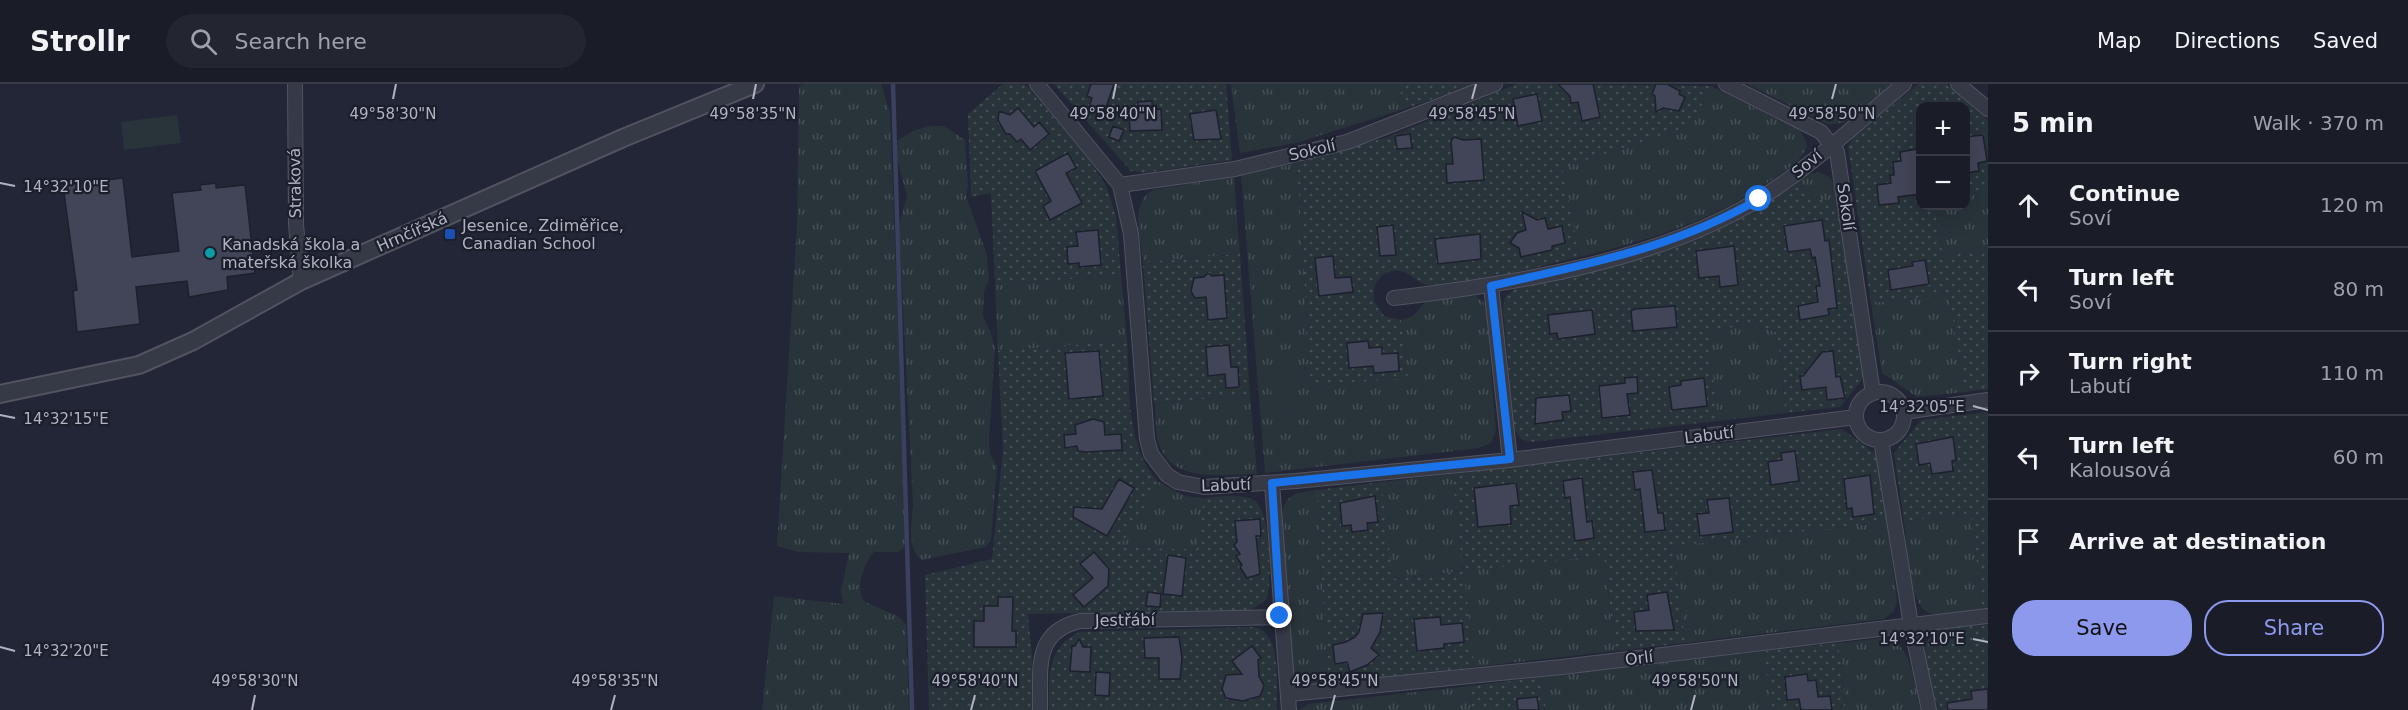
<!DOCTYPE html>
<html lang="en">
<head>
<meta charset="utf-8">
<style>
	:root { --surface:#1a1c28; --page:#232530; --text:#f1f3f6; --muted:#9fa1a8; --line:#383a45; --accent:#8c99ec }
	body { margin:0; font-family:"DejaVu Sans",sans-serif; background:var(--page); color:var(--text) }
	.controls { position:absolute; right:18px; top:18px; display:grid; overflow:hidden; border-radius:12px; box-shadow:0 6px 24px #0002 }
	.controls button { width:54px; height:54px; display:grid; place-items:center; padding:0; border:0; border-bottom:2px solid var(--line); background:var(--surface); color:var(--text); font:30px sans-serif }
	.stop { position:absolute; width:18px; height:18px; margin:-14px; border:4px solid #1a73e8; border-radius:50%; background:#fff }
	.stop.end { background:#1a73e8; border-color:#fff; box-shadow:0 2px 6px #0008 }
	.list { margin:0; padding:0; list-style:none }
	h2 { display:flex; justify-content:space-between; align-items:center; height:78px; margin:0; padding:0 24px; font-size:26px }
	h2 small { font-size:20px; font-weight:400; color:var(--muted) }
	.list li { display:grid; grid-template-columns:39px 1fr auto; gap:18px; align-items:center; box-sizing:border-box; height:84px; padding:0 24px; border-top:2px solid var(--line) }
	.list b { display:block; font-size:22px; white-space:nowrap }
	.list p { margin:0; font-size:20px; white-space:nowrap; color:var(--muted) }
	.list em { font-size:20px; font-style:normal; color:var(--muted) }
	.actions { display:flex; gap:12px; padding:18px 24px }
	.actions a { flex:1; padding:14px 0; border:2px solid var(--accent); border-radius:24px; text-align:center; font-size:21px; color:var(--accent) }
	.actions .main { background:var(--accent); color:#111 }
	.icon { flex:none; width:33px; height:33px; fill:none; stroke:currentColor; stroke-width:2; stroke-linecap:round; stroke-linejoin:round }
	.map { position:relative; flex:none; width:1988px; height:626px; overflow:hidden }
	header { display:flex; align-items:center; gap:36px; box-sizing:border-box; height:84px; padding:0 30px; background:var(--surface); border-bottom:2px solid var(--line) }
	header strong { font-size:28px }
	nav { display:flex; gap:33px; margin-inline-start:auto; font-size:21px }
	.search { width:420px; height:54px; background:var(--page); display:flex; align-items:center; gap:15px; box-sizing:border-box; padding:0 21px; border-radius:33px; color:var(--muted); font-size:22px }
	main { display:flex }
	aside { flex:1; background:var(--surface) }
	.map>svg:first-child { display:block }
	.grass { fill:url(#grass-tufts) }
	.garden { fill:url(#garden-dots) }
	.pitch { fill:#28343a }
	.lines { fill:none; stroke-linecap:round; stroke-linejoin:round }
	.stream { stroke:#3a405d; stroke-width:4.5 }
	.building { fill:#424557; stroke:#1d202d; stroke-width:1.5 }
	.minor-casing { stroke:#515361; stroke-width:16 }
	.tertiary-casing { stroke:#515361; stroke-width:20 }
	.minor { stroke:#363946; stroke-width:14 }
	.tertiary { stroke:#363946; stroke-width:16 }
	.route { stroke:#1a73e8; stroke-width:8 }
	.ticks { fill:none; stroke:#b1b3c3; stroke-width:2 }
	.transit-dot { fill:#1a4fb4; stroke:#1b1e2b; stroke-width:2 }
	.culture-dot { fill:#0f9aa8; stroke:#1b1e2b; stroke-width:2 }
	.labels { text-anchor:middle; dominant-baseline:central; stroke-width:4.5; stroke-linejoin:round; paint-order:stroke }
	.street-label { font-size:16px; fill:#b1b3c3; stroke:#1b1e2b }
	.poi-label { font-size:16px; fill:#b1b3c3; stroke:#1b1e2b; text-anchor:start }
	.ticks-label { font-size:15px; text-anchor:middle; fill:#b1b3c3; stroke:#1b1e2b; stroke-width:4.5; stroke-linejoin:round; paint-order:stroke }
</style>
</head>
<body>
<header>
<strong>Strollr</strong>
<div class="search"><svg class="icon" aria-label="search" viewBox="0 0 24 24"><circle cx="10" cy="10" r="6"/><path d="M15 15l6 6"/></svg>Search here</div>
<nav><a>Map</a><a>Directions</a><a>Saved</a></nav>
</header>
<main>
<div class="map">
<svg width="1988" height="626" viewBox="0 0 1988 626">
	<defs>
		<pattern id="grass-tufts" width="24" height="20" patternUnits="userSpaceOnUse" patternTransform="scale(1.5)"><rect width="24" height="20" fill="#28343a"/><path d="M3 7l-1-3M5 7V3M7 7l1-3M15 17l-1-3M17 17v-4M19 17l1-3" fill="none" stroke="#454f55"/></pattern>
		<pattern id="garden-dots" width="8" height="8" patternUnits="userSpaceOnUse" patternTransform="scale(1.5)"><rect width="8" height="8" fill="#28343a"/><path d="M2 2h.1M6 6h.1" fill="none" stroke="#454f55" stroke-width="1.8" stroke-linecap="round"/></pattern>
	</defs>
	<rect width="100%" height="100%" fill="#232636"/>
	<!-- grass -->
	<path class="grass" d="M803 0H881L890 29 906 449 904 464 898 468H874C864 478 854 506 865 518L899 533 906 540 909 626H762L774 512 843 520 841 507 849 469 799 468 777 462 797 141 799 2Z
		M1231 0H1399L1404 25 1296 59 1240 69Z
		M1747 0H1892C1876 13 1848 47 1825 39Z
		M1711 2 1801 47 1807 61C1803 77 1788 84 1776 93 1716 136 1650 156 1580 173L1562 84 1692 41Z
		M931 42H944L965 56 968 103 966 112 987 171 989 196 984 207 983 232 991 249 995 265 989 356 990 371 997 382 991 456 986 463 922 476C906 465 912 439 913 422L899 141 907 112 896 71 898 56 915 46Z
		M1297 79 1311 302 1407 294 1401 236 1413 232 1428 215 1473 210 1483 217 1486 226 1496 347 1491 359 1479 364 1265 389 1241 91Z
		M1818 88C1837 92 1836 109 1839 126L1795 100 1807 91Z
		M1234 93 1240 170 1143 178C1141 155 1128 115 1156 105Z
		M1988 107V164L1943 173 1935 122H1966V110Z
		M1121 191 1127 257 998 267 995 201Z
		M1949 210 1965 308 1917 313 1882 289 1871 219Z
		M1751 241 1777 248 1786 329 1718 337 1708 246Z
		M1250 311 1257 390C1223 390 1170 401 1158 357 1155 345 1156 331 1155 319Z
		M1452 390 1463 487 1604 471 1615 567 1474 583 1463 487 1392 495 1381 398Z
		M1159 398 1185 412 1204 414 1198 465H1166L1120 461Z
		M1317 406 1328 600C1312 601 1300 602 1293 585L1282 432C1284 410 1297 408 1317 406Z
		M1971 429 1982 525C1967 526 1945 533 1930 529 1908 522 1907 458 1904 437Z
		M1887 438 1897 517 1894 527 1884 535 1685 559 1674 462Z
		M1883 554C1912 555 1915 604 1921 626H1846L1838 559Z
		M1765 567 1771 626H1546L1542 593Z
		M1469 602 1472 626H1299L1307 620Z"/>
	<!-- garden -->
	<path class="garden" d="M1003 0H1023L1028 3 1090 77 1106 102 1116 132 1121 191 995 201 991 109 971 113 968 30Z
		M1054 0H1226L1232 76 1143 89 1131 87Z
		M1399 0H1476L1404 25Z
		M1517 0 1711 2 1692 41 1562 84 1580 173C1531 184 1481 200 1431 201 1414 201 1409 181 1389 188 1376 192 1372 205 1374 217L1384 232 1401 236 1408 294 1311 302 1297 79 1391 52Z
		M1919 0H1946L1988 36V107L1966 110V22H1920V122H1935L1943 173 1988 164V305L1965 308 1949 210 1871 219 1848 62 1854 52Z
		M1795 100 1839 126 1865 292 1840 323 1786 329 1777 248 1751 241 1708 246 1718 337 1531 358 1521 355 1514 345 1503 224 1505 213 1515 205C1621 181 1705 165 1795 100Z
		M1240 170 1250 311 1154 319 1143 178Z
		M1127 257C1130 301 1125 366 1159 398L1121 461 1165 465H1197L1204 414C1219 413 1242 409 1255 417 1270 426 1273 501 1266 516L1251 526 1028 530 1032 573V626H929L925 491 992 475 1003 367 998 267Z
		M1988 328V524L1982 525 1971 429 1904 437 1894 369 1921 336Z
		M1842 345 1877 371 1887 438 1674 462 1685 559 1615 567 1604 471 1464 487 1474 583 1328 600 1317 406 1381 398 1393 495 1463 487 1452 390Z
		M1988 541V626H1939C1933 606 1911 561 1937 548 1951 541 1973 543 1988 541Z
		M1253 543C1283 547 1276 602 1277 626H1049C1049 594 1046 563 1080 548Z
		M1838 559 1846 626H1771L1765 567Z
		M1542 593 1546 626H1472L1469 602Z"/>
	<!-- pitch -->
	<path class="pitch" d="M177 31 181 59 124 66 121 38Z
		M1295 281 1299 326 1274 329 1269 284Z"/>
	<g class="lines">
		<!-- stream -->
		<path class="stream" d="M893 0 912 626"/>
	</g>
	<!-- building -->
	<path class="building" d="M1091 0H1114L1104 29 1089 23 1092 14 1087 12Z
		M1558 0H1593L1600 33 1582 37 1578 18 1571 19 1570 12Z
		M1656 0H1667L1680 7 1679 10 1685 13 1679 27 1663 24 1656 28 1655 12 1652 10Z
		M1537 10 1542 37 1518 42 1513 15Z
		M1152 17V26L1161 25 1162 46 1130 47 1129 30 1137 29 1138 18Z
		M1018 24 1034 43 1039 38 1049 50 1030 66 1021 55 1017 58 1010 50H1006L998 36 999 27 1010 31Z
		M1216 26 1221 55 1194 56 1190 30Z
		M1113 42 1124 46 1119 57 1109 53Z
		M1410 50 1412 64 1397 65 1395 52Z
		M1983 51 1987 77 1978 79 1979 87 1965 89V53Z
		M1454 53 1463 56 1481 55 1484 96 1447 99 1446 80H1453L1451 57Z
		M1917 65 1920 110 1898 113 1899 119 1879 121 1877 101 1891 99 1890 91H1894L1893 78 1901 77 1900 68Z
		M1068 69 1076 84 1066 89 1082 119 1050 136 1043 122 1051 117 1035 87Z
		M123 94 132 173 179 167 172 109 201 106 200 101 216 99V104L245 101 255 189 227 193 228 206 189 213 187 197 136 203 140 240 77 248 73 207 77 206 63 101Z
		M1522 128 1537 136 1545 134 1548 145 1562 142 1565 159 1552 162V166L1521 173 1519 164 1510 159 1517 149 1526 146Z
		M1822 136 1825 157 1829 156 1837 224 1828 225 1829 231 1800 236 1798 222 1818 218 1816 202H1820L1815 173 1812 174 1810 165 1788 168 1784 142Z
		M1393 141 1396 171 1380 172 1377 143Z
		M1098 146 1101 181 1079 183V179L1068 180 1067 163 1078 162 1076 148Z
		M1480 150 1481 175 1438 180 1435 155Z
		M1734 162 1738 201 1720 203 1719 192 1699 194 1696 167Z
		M1333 172 1335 194 1351 193 1353 208 1319 212 1315 174Z
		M1925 176 1929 200 1891 206 1888 186 1913 182 1912 178Z
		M1208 189 1212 192 1224 191 1227 234 1208 236 1206 213 1195 214 1191 207 1194 194 1204 193Z
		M1675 222 1677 243 1633 247 1631 227 1635 225Z
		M1592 226 1595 250 1558 255 1557 249 1550 250 1548 231Z
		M1368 257 1369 264 1382 263V270L1398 269 1399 287 1374 289 1373 282 1349 284 1347 259Z
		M1229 261 1231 283H1238L1239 303 1226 304 1225 290 1208 292 1206 263Z
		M1099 267 1103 312 1069 315 1065 269Z
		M1833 267 1836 293 1840 292 1845 314 1827 316 1826 303 1802 306 1800 292H1803L1822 268Z
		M1637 293 1638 309 1627 310 1630 331 1602 334 1599 302 1625 299V294Z
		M1704 294 1707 322 1672 326 1669 303 1681 301V297Z
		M1569 311 1571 327 1562 328 1563 336 1535 340 1536 314Z
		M1093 335 1104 338 1105 351 1121 350 1122 366 1086 368 1078 367 1077 362 1065 364 1064 351 1076 350 1075 341Z
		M1953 353 1956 376 1952 377 1953 387 1932 390 1930 379 1919 381 1916 360Z
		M1795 367 1799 397 1771 401 1768 378 1782 376 1781 369Z
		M1652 386 1658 429H1663L1665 446 1645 448 1640 405 1635 406 1633 388Z
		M1870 391 1874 430 1853 433 1852 424 1847 425 1844 395Z
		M1582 394 1587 438 1592 437 1594 454 1575 457 1570 413 1565 414 1563 397Z
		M1119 395 1134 404 1107 452 1073 433 1074 423 1102 425Z
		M1516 399 1519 421 1510 422 1511 440 1478 443 1474 404Z
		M1375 412 1378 438 1367 439 1368 446 1352 448 1351 441 1342 442 1340 419Z
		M1729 414 1733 448 1700 452 1697 430 1709 429 1707 416Z
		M1260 435 1261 452H1256L1260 490 1247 494 1240 483 1242 481 1236 472 1240 470 1234 461 1237 458 1235 437Z
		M1094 468 1109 485 1108 502 1084 523 1073 511 1093 494 1080 480Z
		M1168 471 1186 474 1182 512 1163 510Z
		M1148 508 1161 510 1160 523 1146 522Z
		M1667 508 1674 546 1636 547 1634 528 1649 526 1647 511Z
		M998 513H1013L1012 547H1016V563H974V537H984V522H998Z
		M1383 529 1380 548 1371 564 1379 571 1367 581 1350 588 1347 578 1335 580 1333 561 1346 558 1355 553 1359 548 1363 530Z
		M1440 533 1441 541 1462 539 1464 558 1444 560V564L1417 567 1414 535Z
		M1179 553 1182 574 1180 595H1159V574H1145L1144 554Z
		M1079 555 1083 563H1091L1090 588 1070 587 1072 562H1075Z
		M1252 562 1261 574 1258 576 1259 592 1264 602 1260 612 1243 617 1226 614 1222 605 1226 591 1242 590 1232 577Z
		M1096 588 1110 589 1109 612 1095 611Z
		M1807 590 1808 597 1816 596 1818 613 1830 612 1832 626H1801L1799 615 1787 616 1785 593Z
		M1988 605V626H1948L1947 619 1972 615 1971 607Z
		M1537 613 1539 626H1518L1517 615Z"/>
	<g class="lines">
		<!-- minor casing -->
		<g class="minor-casing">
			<path id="minor" d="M295 0 296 140 301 197
				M1037 0 1120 101 1131 150 1147 355 1151 370 1167 391 1178 398 1204 403 1296 397 1510 376 1856 333
				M1726 0 1821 48 1837 68 1873 309
				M1958 0 1988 25
				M1120 101 1235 85 1347 58 1495 0
				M1491 202 1510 376
				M1394 214C1511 200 1657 178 1759 115 1811 83 1857 39 1904 0
				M1856 332a24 24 0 1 1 48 0a24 24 0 1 1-48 0Z
				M1904 328 1988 316
				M1881 356 1911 541 1929 626
				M1272 399 1289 626
				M1289 610 1562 583 1988 532
				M1040 626C1041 587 1032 548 1080 537L1280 533"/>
		</g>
		<!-- tertiary casing -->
		<g class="tertiary-casing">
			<path id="tertiary" d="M0 310 139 281 193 257 301 197 623 54 755 0"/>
		</g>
		<!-- minor -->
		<use href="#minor" class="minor"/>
		<!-- tertiary -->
		<use href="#tertiary" class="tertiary"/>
	</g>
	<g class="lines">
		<!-- route -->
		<path class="route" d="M1280 532 1272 399 1510 375 1491 202C1586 180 1673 165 1759 115"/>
	</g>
	<!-- ticks -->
	<path class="ticks" d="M393 15 396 0M753 15 756 0M1113 15 1116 0M1472 15 1476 0M1832 15 1836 0M0 99 15 102M1973 322 1988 326M0 331 15 334M1973 555 1988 558M0 563 15 567M252 626 255 611M611 626 615 611M971 626 975 611M1331 626 1335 611M1691 626 1695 611"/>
	<!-- markers -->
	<rect class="transit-dot" x="444" y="144" width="12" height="12" rx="3"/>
	<circle class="culture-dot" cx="210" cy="169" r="6"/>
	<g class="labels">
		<!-- street labels -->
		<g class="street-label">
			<text transform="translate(1312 66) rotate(-13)">Sokolí</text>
			<text transform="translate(1807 80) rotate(-40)">Soví</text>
			<text transform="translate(295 99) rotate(-91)">Straková</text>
			<text transform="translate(1846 123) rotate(82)">Sokolí</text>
			<text transform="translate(412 148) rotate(-24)">Hrnčířská</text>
			<text transform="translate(1709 351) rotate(-7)">Labutí</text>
			<text transform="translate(1226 401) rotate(-2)">Labutí</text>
			<text transform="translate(1125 536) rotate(-1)">Jestřábí</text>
			<text transform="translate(1639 574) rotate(-7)">Orlí</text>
		</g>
		<!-- poi labels -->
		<g class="poi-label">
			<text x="462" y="141">Jesenice, Zdiměřice,<tspan x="462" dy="18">Canadian School</tspan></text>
			<text x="222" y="160">Kanadská škola a<tspan x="222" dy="18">mateřská školka</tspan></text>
		</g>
	</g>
	<g class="ticks-label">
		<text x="393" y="35">49°58'30"N</text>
		<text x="753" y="35">49°58'35"N</text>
		<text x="1113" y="35">49°58'40"N</text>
		<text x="1472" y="35">49°58'45"N</text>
		<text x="1832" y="35">49°58'50"N</text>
		<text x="66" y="108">14°32'10"E</text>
		<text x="1922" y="328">14°32'05"E</text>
		<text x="66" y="340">14°32'15"E</text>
		<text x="1922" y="560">14°32'10"E</text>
		<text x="66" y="572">14°32'20"E</text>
		<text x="255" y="602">49°58'30"N</text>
		<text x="615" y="602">49°58'35"N</text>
		<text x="975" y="602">49°58'40"N</text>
		<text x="1335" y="602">49°58'45"N</text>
		<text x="1695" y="602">49°58'50"N</text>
	</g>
</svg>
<div class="controls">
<button>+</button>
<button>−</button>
</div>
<div class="stop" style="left:1759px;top:115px"></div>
<div class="stop end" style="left:1280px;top:532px"></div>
</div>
<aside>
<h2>5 min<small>Walk · 370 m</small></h2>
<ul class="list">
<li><svg class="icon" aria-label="ahead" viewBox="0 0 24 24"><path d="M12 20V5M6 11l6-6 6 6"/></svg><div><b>Continue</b><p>Soví</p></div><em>120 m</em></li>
<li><svg class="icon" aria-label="left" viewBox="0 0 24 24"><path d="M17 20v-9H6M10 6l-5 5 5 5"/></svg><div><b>Turn left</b><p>Soví</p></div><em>80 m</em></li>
<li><svg class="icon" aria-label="right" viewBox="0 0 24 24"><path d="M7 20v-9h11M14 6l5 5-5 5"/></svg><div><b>Turn right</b><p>Labutí</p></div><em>110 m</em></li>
<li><svg class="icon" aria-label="left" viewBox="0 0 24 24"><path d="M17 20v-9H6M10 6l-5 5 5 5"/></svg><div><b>Turn left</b><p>Kalousová</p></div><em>60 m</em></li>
<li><svg class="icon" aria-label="arrive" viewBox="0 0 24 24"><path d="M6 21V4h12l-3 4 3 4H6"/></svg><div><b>Arrive at destination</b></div></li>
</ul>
<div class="actions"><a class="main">Save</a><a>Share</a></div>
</aside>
</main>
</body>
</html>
